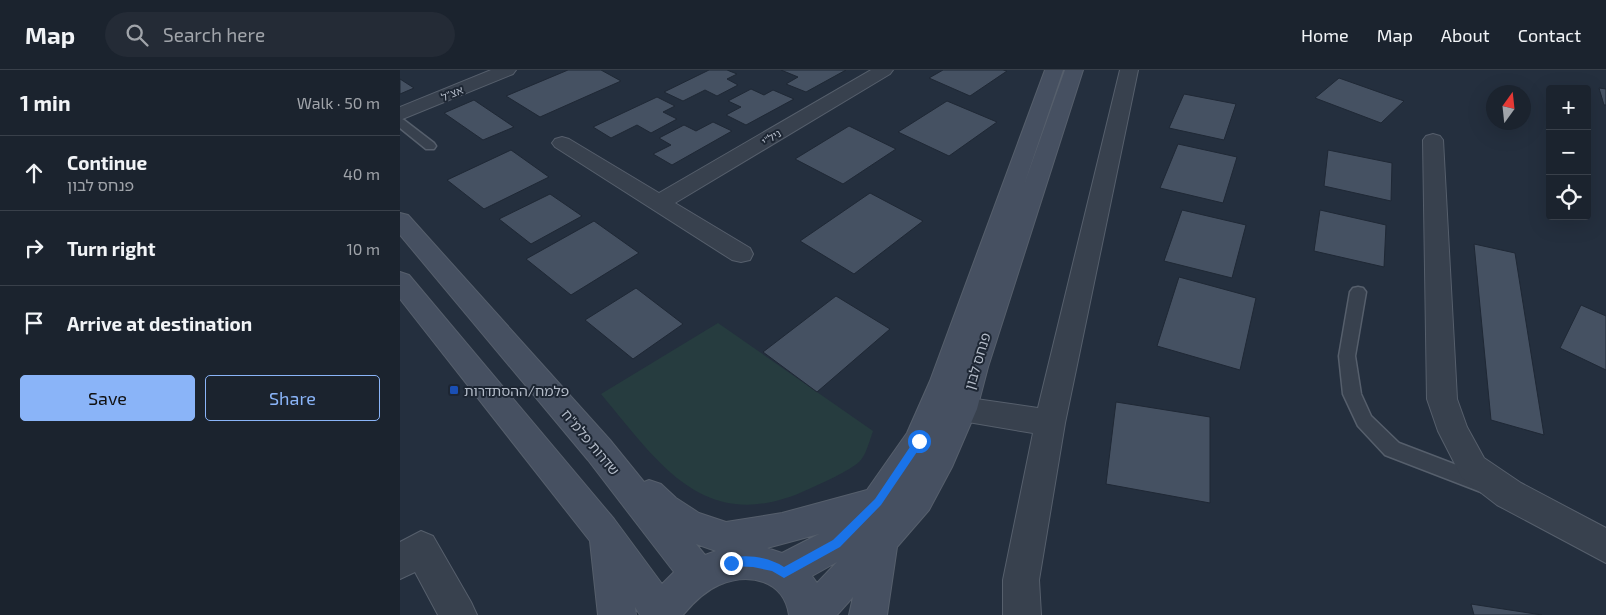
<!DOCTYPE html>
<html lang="en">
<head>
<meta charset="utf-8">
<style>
	:root { --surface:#1b232e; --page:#242b36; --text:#f1f3f6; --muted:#a0a4aa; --line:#39404a; --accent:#8ab4f8 }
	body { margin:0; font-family:"Exo 2","Noto Sans Hebrew",sans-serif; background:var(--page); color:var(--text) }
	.controls { position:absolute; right:15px; top:15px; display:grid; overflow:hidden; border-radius:5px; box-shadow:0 5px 20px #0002 }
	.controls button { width:45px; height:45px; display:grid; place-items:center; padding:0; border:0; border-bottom:1px solid var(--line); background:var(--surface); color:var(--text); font:25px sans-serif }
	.compass { position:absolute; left:1086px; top:15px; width:45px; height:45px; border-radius:50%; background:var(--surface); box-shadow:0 5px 20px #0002; rotate:15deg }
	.stop { position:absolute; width:15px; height:15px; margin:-11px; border:4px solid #1a73e8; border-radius:50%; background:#fff }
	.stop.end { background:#1a73e8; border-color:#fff; box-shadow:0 1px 5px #0008 }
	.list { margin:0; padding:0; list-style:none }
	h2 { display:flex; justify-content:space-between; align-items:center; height:65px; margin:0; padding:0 20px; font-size:21px }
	h2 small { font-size:16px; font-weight:400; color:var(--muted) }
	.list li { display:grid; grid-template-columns:32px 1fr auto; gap:15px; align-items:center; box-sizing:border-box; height:75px; padding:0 20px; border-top:1px solid var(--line) }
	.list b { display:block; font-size:19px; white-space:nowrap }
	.list p { margin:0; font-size:16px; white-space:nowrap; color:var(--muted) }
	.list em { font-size:16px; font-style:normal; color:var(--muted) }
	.actions { display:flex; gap:10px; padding:15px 20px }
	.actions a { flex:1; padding:11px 0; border:1px solid var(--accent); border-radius:5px; text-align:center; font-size:18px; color:var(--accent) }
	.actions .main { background:var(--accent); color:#111 }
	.icon { flex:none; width:28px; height:28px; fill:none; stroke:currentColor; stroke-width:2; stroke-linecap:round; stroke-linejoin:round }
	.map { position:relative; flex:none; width:1206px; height:545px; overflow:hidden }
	header { display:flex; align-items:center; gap:30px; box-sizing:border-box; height:70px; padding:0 25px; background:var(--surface); border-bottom:1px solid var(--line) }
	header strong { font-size:24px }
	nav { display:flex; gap:28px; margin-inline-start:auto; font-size:18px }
	.search { width:350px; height:45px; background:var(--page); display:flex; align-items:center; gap:12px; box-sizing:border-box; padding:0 18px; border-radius:28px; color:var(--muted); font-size:19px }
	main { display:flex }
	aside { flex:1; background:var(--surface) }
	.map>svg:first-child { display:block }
	.green { fill:#263c3f }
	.building { fill:#455162; stroke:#1f2835 }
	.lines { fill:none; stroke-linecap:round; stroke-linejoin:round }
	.lane-casing { stroke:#565f6c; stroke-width:3 }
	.street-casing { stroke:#565f6c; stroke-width:2 }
	.secondary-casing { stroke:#565f6c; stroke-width:2 }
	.lane { fill:#38414e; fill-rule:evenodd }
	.street { fill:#38414e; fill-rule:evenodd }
	.secondary { fill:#465061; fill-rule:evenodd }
	.route { fill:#1a73e8 }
	.transit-dot { fill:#1a4fb4; stroke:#1d2633; stroke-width:2 }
	.labels { text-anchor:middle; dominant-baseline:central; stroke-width:4; stroke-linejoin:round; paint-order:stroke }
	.far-street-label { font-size:11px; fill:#b4bcc9; stroke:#1d2633 }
	.street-label { font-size:14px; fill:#b4bcc9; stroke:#1d2633 }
	.poi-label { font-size:14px; fill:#b4bcc9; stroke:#1d2633; text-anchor:start }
</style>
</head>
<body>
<header>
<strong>Map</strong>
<div class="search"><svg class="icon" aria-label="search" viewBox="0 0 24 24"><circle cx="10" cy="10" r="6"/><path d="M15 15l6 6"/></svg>Search here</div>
<nav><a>Home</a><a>Map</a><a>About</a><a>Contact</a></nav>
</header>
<main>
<aside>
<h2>1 min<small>Walk · 50 m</small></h2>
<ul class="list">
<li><svg class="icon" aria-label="ahead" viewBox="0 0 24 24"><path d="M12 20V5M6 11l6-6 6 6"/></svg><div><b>Continue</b><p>פנחס לבון</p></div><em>40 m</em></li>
<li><svg class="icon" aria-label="right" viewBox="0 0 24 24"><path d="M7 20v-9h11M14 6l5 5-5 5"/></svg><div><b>Turn right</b></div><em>10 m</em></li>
<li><svg class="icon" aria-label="arrive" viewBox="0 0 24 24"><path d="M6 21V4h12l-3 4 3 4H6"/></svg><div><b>Arrive at destination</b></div></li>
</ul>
<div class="actions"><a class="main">Save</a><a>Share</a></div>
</aside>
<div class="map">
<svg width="1206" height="545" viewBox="0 0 1206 545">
	<rect width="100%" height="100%" fill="#242f3e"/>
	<!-- green -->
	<path class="green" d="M318 253 473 361C470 369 466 386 459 392 449 401 422 413 409 419 306 467 261 396 201 324Z"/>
	<!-- building -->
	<path class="building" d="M168 0H201L221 11 140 47 106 26Z
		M309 0H327L337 4 327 9 338 15 317 26 305 20 283 31 264 22Z
		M381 0H446L406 22 386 14 398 7Z
		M543 0H603L607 1 570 26 529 8Z
		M939 8 1004 31 981 53 915 28Z
		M0 9 14 18 0 24Z
		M1199 18 1206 19V35H1204Z
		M351 19 364 25 373 20 394 29 346 55 326 45 341 37 328 31Z
		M784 24 836 34 824 70 769 58Z
		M257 27 275 36 263 42 277 49 251 63 237 55 211 68 193 57Z
		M74 30 114 57 83 70 44 43Z
		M547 31 597 52 549 86 498 62Z
		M313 52 332 61 272 95 253 84 271 75 259 68 284 55 296 61Z
		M449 56 496 79 443 114 395 89Z
		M778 74 837 87 823 133 760 118Z
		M111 80 149 107 84 139 47 110Z
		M928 80 992 93 991 131 924 116Z
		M470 123 523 151 454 204 400 171Z
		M150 124 182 146 131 174 99 149Z
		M782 140 846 155 832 208 764 191Z
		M920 140 986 155 984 197 914 181Z
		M194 151 239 183 171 225 126 189Z
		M1074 174 1115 183 1144 365 1091 350Z
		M779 207 856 228 840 300 757 276Z
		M236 218 283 254 233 289 185 250Z
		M436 226 490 259 417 322 363 282Z
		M1181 235 1206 246V300L1160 278Z
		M716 332 810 347V433L706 414Z
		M1071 534 1142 545H1074Z"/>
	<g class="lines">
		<!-- lane casing -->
		<g class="lane-casing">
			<path id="lane" d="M0 48 4 50 34 73 36 76 34 79H26L0 58Z
				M958 217 963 218 966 222 955 286 961 324 971 346 999 373 1088 407 1091 413 1088 419 1081 422 985 385 958 356 943 324 939 286 950 222 953 218Z"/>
		</g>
		<!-- street casing -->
		<g class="street-casing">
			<path id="street" d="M91 0H116L113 4 0 50V37Z
				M471 0H493L490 4 275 133 350 178 353 184 350 190 341 192 332 190 155 77 152 73 155 69 162 67 169 69 259 123Z
				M720 0H738L665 353 639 510 641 545H603V510L633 363 562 351 551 348 547 339 551 330 562 327 638 338Z
				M1033 64 1040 66 1043 70 1057 329 1067 357 1084 388 1121 413 1206 458V493L1097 435 1062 408 1038 361 1027 329 1023 70 1026 66Z
				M21 461 33 466 71 532 77 545H38L15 502 0 509V472Z"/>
		</g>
		<!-- secondary casing -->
		<g class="secondary-casing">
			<path id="secondary" d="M645 0H663L624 115 665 0H683L588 297 577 339 552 397 529 440 497 477 487 545H449L453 527 437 545H389C384 510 349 502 319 515 305 521 293 533 283 545H240L235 537 236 545H198L190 471 0 229V202L9 205 214 449 262 514 274 502 188 390 0 165V143L8 145 210 370 244 412 249 410 261 414 276 428 299 443 326 452 382 443 467 420 507 363 530 311ZM419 464 382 483 367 478ZM296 474 316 481 305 485ZM437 492 417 513 412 506Z"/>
		</g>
		<!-- lane -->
		<use href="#lane" class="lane"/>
		<!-- street -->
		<use href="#street" class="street"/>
		<!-- secondary -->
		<use href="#secondary" class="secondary"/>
	</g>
	<!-- route -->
	<path class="route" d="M519 367 524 371 523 373 481 435 440 477 384 508 372 501 353 497 328 496 326 493 328 489C344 483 369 487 384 497L433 470 475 429 516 368Z"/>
	<!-- markers -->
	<rect class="transit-dot" x="49" y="315" width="10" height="10" rx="2.5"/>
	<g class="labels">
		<!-- far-street labels -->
		<g class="far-street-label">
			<text transform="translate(52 23) rotate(-22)">אצ"ל</text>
			<text transform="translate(371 67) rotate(-31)">ניל"י</text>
		</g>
		<!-- street labels -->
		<g class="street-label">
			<text transform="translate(577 291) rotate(-73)">פנחס לבון</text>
			<text transform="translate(191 372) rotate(50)">שדרות פלמ"ח</text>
		</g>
		<!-- poi labels -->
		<g class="poi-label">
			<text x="64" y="320">פלמח/ההסתדרות</text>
		</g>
	</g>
</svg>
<div class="controls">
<button>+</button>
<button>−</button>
<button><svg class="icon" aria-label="locate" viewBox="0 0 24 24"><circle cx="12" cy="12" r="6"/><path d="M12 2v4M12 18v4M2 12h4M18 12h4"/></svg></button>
</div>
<svg class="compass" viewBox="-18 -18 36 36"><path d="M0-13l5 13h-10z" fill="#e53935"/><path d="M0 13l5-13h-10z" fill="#a0a4aa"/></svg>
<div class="stop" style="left:519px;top:371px"></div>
<div class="stop end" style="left:331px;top:493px"></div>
</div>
</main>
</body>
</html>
